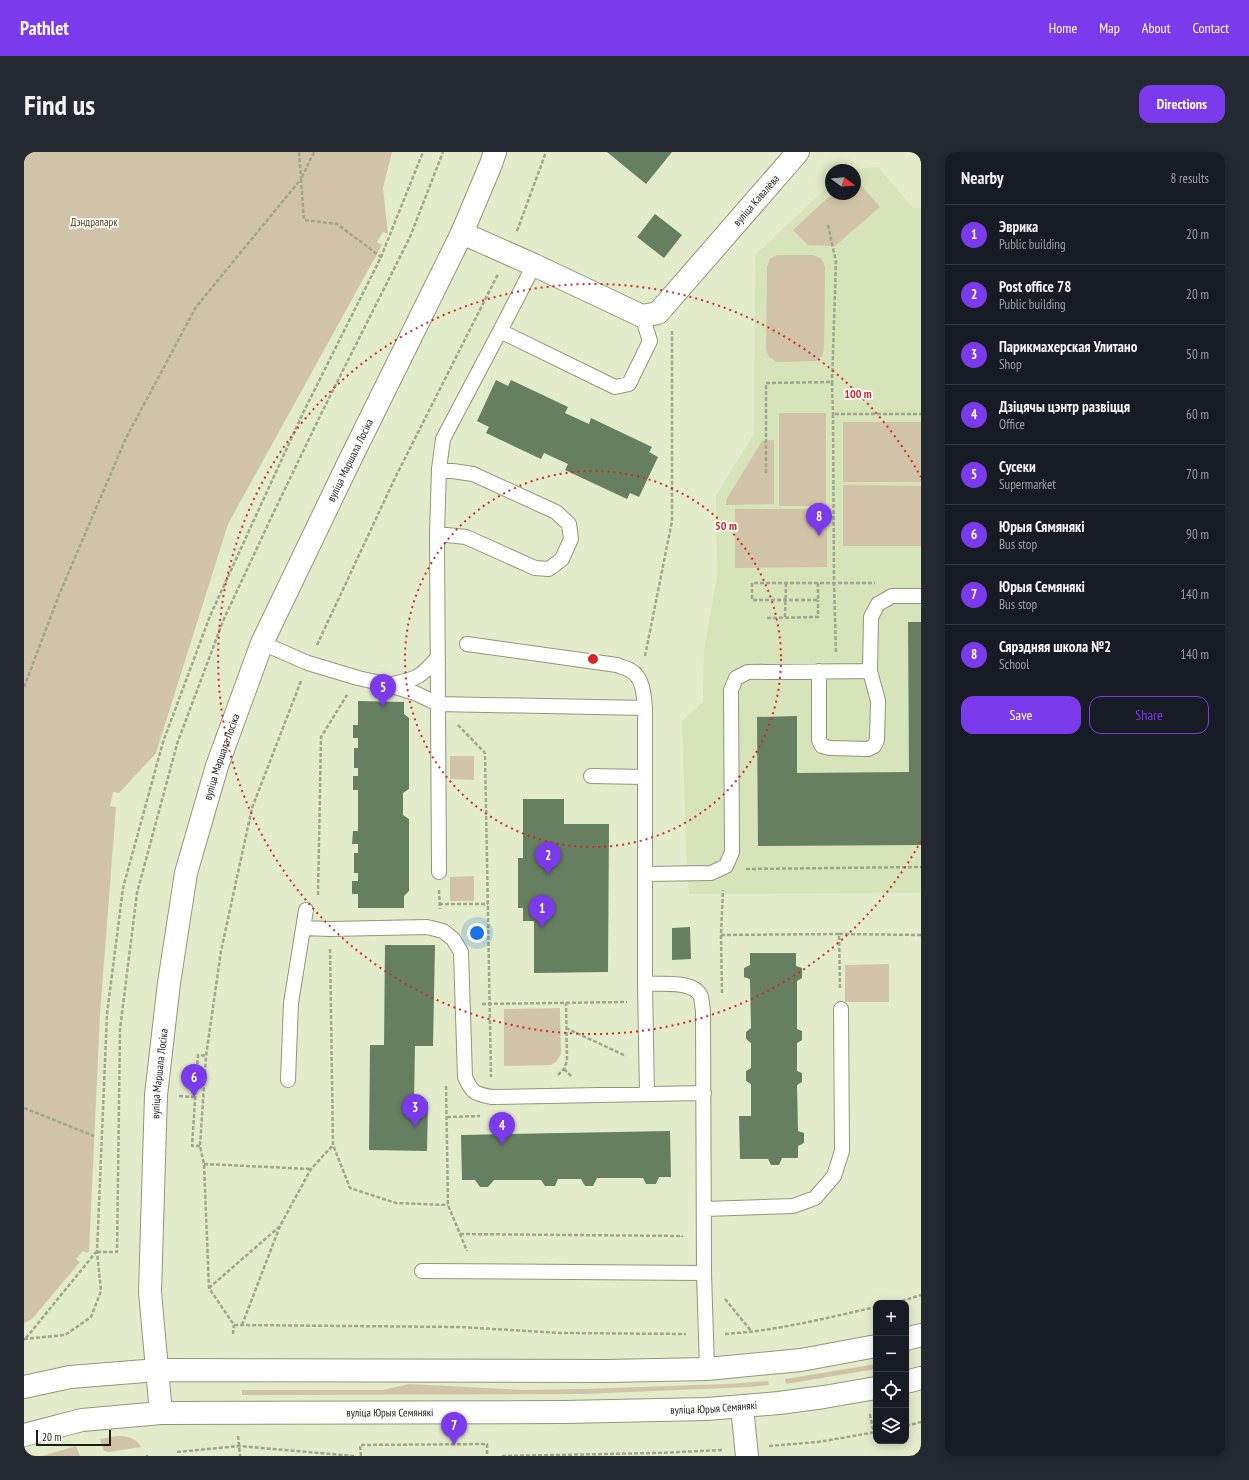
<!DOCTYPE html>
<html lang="en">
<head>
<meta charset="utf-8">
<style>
	:root { --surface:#171b24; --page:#242831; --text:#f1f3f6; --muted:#9ea1a6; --line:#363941; --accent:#7c3aed }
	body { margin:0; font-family:"PT Sans Narrow",sans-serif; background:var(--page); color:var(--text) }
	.controls { position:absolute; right:12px; bottom:12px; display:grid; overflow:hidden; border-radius:8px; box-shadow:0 2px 10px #0003 }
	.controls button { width:36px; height:36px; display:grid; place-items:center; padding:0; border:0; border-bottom:1px solid var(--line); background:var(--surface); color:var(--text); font:20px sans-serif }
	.compass { position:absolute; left:801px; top:12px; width:36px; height:36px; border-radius:50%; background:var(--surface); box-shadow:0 2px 10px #0003; rotate:106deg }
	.scale { position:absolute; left:12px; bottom:10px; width:75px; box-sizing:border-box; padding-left:4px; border:2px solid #1a1d11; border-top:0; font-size:11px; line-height:14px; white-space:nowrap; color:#1a1d11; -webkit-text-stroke:3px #fff; paint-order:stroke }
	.you { position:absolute; left:453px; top:781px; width:14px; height:14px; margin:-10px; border:3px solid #fff; border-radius:50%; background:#1a73e8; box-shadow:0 0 0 6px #1a73e833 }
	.badge { display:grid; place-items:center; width:26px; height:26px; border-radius:50%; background:var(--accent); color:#fff; font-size:13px; font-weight:700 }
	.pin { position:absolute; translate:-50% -33px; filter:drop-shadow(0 1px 2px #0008) }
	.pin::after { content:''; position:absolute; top:21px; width:14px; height:12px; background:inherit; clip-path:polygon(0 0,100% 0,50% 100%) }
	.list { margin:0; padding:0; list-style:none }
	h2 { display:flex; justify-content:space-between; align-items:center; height:52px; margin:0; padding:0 16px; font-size:17px }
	h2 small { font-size:13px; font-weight:400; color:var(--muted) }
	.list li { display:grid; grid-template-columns:26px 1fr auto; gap:12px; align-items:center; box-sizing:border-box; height:60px; padding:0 16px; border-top:1px solid var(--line) }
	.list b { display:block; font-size:15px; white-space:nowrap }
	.list p { margin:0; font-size:13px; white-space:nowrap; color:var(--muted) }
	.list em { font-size:13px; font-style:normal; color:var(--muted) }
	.actions { display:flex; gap:8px; padding:12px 16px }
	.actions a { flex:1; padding:9px 0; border:1px solid var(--accent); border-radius:12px; text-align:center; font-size:14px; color:var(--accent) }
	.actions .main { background:var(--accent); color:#fff }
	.icon { flex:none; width:22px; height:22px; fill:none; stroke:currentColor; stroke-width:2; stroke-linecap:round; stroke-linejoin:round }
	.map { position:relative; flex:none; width:897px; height:1304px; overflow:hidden; border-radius:12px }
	header { display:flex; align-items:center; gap:24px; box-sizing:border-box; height:56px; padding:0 20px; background:var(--accent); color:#fff }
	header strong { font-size:19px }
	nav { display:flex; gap:22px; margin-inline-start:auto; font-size:14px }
	.intro { display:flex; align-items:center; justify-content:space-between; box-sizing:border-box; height:96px; padding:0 24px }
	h1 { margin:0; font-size:28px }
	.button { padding:10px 18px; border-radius:12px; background:var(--accent); color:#fff; font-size:14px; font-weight:700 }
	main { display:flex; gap:24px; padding:0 24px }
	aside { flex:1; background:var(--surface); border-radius:12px; box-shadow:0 2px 10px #0003 }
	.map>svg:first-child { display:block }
	.built { fill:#d7e3b9 }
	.green { fill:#d1c3a7 }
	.building { fill:#677f61 }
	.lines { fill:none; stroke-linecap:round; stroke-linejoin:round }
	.service-casing { stroke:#8f9878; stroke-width:16 }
	.minor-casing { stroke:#8f9878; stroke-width:24 }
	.secondary-casing { stroke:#8f9878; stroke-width:24 }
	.path { stroke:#9ea68b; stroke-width:2.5; stroke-dasharray:4 2; stroke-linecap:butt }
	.service { stroke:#fff; stroke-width:14 }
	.minor { stroke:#fff; stroke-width:22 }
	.secondary { stroke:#fff; stroke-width:22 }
	.ring { fill:none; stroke:#d62828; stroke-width:2; stroke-dasharray:2 4 }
	.labels { text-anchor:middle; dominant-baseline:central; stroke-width:3.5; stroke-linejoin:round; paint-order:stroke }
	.street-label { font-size:11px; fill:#1a1d11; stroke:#fff }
	.park-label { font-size:11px; fill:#513e11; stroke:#fff }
	.centre { fill:#d62828; stroke:#fff; stroke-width:2 }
	.ring-label { font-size:12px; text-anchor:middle; font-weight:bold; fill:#d62828; stroke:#fff; stroke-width:3.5; stroke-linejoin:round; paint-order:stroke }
</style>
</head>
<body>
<header>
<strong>Pathlet</strong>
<nav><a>Home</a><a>Map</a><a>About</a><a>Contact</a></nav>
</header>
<div class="intro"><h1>Find us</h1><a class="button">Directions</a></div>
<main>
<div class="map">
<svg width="897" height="1304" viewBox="0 0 897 1304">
	<rect width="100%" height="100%" fill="#e2ecca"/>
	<!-- built -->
	<path class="built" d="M854 15 889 56H897V741L665 742 663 721 658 569 679 550 680 498 693 425 692 343 730 282 731 103 807 32V42H831V18H822Z"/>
	<!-- green -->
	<path class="green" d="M0 0H368L359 36 364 82 359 80 353 90 358 93 204 372 132 601 95 641 89 640 86 654 92 655 76 862 65 1099 63 1101 59 1099 52 1107 56 1110 8 1167 0 1171Z
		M831 26 856 55 811 94 784 93 769 78 808 42H831Z
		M753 103H788L797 106 801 115 800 197 798 204 792 209 753 210 745 205 742 197 743 115 746 107Z
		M755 261H802V354H755Z
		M819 270H897V330H819Z
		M750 288V352L702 353V348L738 289Z
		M819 333 897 334V394H819Z
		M711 357H803V415L711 416Z
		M426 604H450V628L426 627Z
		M450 724V749H426V725Z
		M865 812V850H821V813Z
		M536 856 537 902 532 910 527 913 480 914V857Z
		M852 1212V1217L762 1232 761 1227Z
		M744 1229 745 1233 725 1235 559 1242 218 1243V1238H359L385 1232 500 1238 559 1237 704 1232Z
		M92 1284C102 1284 112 1285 117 1295L85 1300 80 1299 76 1287Z
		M52 1294 56 1304H18Z"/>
	<!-- building -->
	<path class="building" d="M583 0H648L622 32Z
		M631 62 658 83 640 106 613 85Z
		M472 228 484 234 487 228 544 255 541 261 565 272 567 266 628 295 625 300 634 305 615 345 606 341 603 347 541 318 544 312 520 301 517 307 462 281 465 275 453 269Z
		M884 470H897V693L734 694 733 565 773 564V621L885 620Z
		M334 549 380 550V562L385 566V637L379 641V663L385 667V739L380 744V756H334V742H328V729H334V721H330V701H334V692H328L329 679H334V638H329V624H334V616H330V596H334V586H329V573H334Z
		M499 647H540V672H585L584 820 510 821V769H499V756H494V706H499Z
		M666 775 667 807 648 808V776Z
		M361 793H411L409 894H391L390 950H404L403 999 345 998 346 893H360Z
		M726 801H772V814L778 816V826L773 829V877L778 879V888L773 891V919L778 921V930L773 933 774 979 780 981V991L774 994V1006H758L755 1013H747L744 1007H716L715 964H727V932L722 929V919L727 916V891L722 887V880L727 876 726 827 720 825V816L726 813Z
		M646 979 647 1025H635L632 1032H622L619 1026H573L569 1034H561L557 1027H534L531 1034H521L517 1028H470L464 1035H456L451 1028H438L437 983Z"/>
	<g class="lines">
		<!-- service casing -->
		<g class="service-casing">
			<path id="service" d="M476 179 591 235 605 232 626 189 618 164
				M415 317 449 322 532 360 545 372 547 387 538 407 525 417 511 416 442 385 413 382Z
				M415 317 419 287 476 179 510 113
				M413 382 415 720
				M238 491 284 511 334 526 365 533 391 541 414 552 621 556V832L623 942
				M443 492 593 513C597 515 602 516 606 518 619 525 620 543 621 556
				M795 519V588L798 594 806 596 844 597 850 594 853 588 854 549 846 519 847 465 854 452 868 444H897
				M368 532C393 527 397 525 414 505
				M567 624 621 625
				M621 722 687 721 702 714 708 700 707 538 712 526 724 520 846 519
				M279 776 306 777 403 775 419 779 429 787 437 800 441 925C448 941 451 942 468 945L680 941
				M621 832C636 832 671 828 677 845 678 849 678 854 679 858L680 1121 683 1217
				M264 928 267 851 282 758
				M681 1057 769 1054 791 1046 810 1024 818 999 817 857
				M398 1119 680 1121"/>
		</g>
		<!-- minor casing -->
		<g class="minor-casing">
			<g id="minor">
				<path id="s1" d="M438 81 510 113 618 164 634 161 774 0"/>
				<path d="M718 1255 723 1304"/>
			</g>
		</g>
		<!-- secondary casing -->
		<g class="secondary-casing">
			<g id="secondary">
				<path d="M882 1187 897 1183"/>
				<path d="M882 1230 897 1226"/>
				<path d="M0 1235 46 1225 134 1218 582 1219 683 1217 777 1208 852 1194"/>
				<path id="s2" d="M137 1261 126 1140 132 943 145 831 162 721 193 614 238 491 323 314 438 81 467 12 471 0"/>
				<path id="s3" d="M0 1283 58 1268 137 1261 540 1260 683 1257 755 1251 800 1245 852 1236"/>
			</g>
		</g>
		<!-- path -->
		<path class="path" d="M290 0 277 27 280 68 313 72 357 105
			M804 73 812 110 808 230
			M493 79 522 0
			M742 321V231L808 230 809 262
			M794 431V448H728V431H851
			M761 465 762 431
			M743 466 794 465V448
			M293 493 371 326 474 122
			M812 500 810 431 809 262H897
			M621 504 648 369V179
			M277 529 228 656 197 799 182 904 176 994 180 1012 185 1136 210 1173 436 1175 537 1181 662 1182
			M0 535 35 443 102 286 172 155 277 27 275 0
			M434 573 461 601 467 925
			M722 717 897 715
			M415 738 416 757
			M294 743 297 585 323 543
			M415 752H464
			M815 782 897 783
			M697 783 815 782 816 838
			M306 797 309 993 326 1036 372 1051 424 1053
			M698 841 697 783 699 738
			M458 852 603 850
			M542 876 602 904
			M540 917 547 924
			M534 923 540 917 543 909 542 851
			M422 934 424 1053 443 1099
			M155 944 170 945
			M0 956 70 984
			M423 965 456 964
			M176 994H168L174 903 182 904
			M180 1012 287 1017
			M436 1082 658 1084V1085
			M73 1100H93L96 877 113 741 153 592 199 469 247 366 298 260 386 85 419 0
			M185 1136 255 1075
			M701 1147 728 1180
			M872 1151 897 1143
			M218 1173 256 1074 287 1017 309 993
			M209 1182 210 1173
			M701 1182C752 1179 802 1166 852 1155
			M2 1186 72 1100
			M0 1187 41 1183 67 1165 77 1139 73 1100 83 862 99 736 139 590 186 464 279 261 357 105 399 0
			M845 1263H846L850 1281
			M882 1274 897 1270
			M430 1283V1293
			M214 1284 216 1304
			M745 1294 794 1290 852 1280
			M153 1300 215 1294 330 1304
			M122 1304H124
			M337 1304 336 1293 463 1292V1304
			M478 1304 633 1301 699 1298"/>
		<!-- service -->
		<use href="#service" class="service"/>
		<!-- minor -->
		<use href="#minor" class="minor"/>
		<!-- secondary -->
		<use href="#secondary" class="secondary"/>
	</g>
	<!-- distance rings -->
	<g class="ring">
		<circle cx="569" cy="507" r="188"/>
		<path d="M897 689A375 375 0 1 1 897 325"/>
	</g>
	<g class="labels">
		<!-- street labels -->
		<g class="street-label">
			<text stroke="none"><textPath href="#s1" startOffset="364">вуліца Кавалёва</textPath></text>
			<text stroke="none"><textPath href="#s2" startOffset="988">вуліца Маршала Лосіка</textPath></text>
			<text stroke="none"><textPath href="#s2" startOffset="664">вуліца Маршала Лосіка</textPath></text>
			<text stroke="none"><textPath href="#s2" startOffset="340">вуліца Маршала Лосіка</textPath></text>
			<text stroke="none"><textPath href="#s3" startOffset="692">вуліца Юрыя Семянякі</textPath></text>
			<text stroke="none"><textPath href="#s3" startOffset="368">вуліца Юрыя Семянякі</textPath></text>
		</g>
		<!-- park labels -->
		<g class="park-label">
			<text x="70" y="70">Дэндрапарк</text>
		</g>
	</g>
	<circle cx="569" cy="507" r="6" class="centre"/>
	<g class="ring-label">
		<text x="834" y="246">100 m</text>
		<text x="702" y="378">50 m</text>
	</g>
</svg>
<div class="controls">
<button>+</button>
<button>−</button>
<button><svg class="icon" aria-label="locate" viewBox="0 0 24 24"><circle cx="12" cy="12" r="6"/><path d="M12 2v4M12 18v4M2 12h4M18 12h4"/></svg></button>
<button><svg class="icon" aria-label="layers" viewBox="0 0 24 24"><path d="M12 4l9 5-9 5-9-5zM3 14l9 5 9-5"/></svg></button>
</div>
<svg class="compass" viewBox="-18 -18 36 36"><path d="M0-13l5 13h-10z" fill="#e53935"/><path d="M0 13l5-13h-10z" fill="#9ea1a6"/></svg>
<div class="scale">20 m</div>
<div class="you"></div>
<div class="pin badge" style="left:518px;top:776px">1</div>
<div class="pin badge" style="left:524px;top:723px">2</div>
<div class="pin badge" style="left:391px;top:975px">3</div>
<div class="pin badge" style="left:478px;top:993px">4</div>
<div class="pin badge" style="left:359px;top:555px">5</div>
<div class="pin badge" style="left:170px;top:945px">6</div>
<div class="pin badge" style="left:430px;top:1293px">7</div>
<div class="pin badge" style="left:795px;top:384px">8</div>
</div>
<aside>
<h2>Nearby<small>8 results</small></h2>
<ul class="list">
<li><span class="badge">1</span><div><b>Эврика</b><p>Public building</p></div><em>20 m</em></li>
<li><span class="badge">2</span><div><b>Post office 78</b><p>Public building</p></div><em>20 m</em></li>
<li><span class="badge">3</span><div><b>Парикмахерская Улитано</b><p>Shop</p></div><em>50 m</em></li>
<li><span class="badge">4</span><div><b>Дзіцячы цэнтр развіцця</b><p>Office</p></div><em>60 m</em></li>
<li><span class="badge">5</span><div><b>Сусеки</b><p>Supermarket</p></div><em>70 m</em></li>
<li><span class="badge">6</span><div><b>Юрыя Сямянякі</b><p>Bus stop</p></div><em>90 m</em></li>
<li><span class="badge">7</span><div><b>Юрыя Семянякі</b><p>Bus stop</p></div><em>140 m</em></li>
<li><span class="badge">8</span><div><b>Сярэдняя школа №2</b><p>School</p></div><em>140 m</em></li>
</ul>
<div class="actions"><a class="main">Save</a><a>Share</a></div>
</aside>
</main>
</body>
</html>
